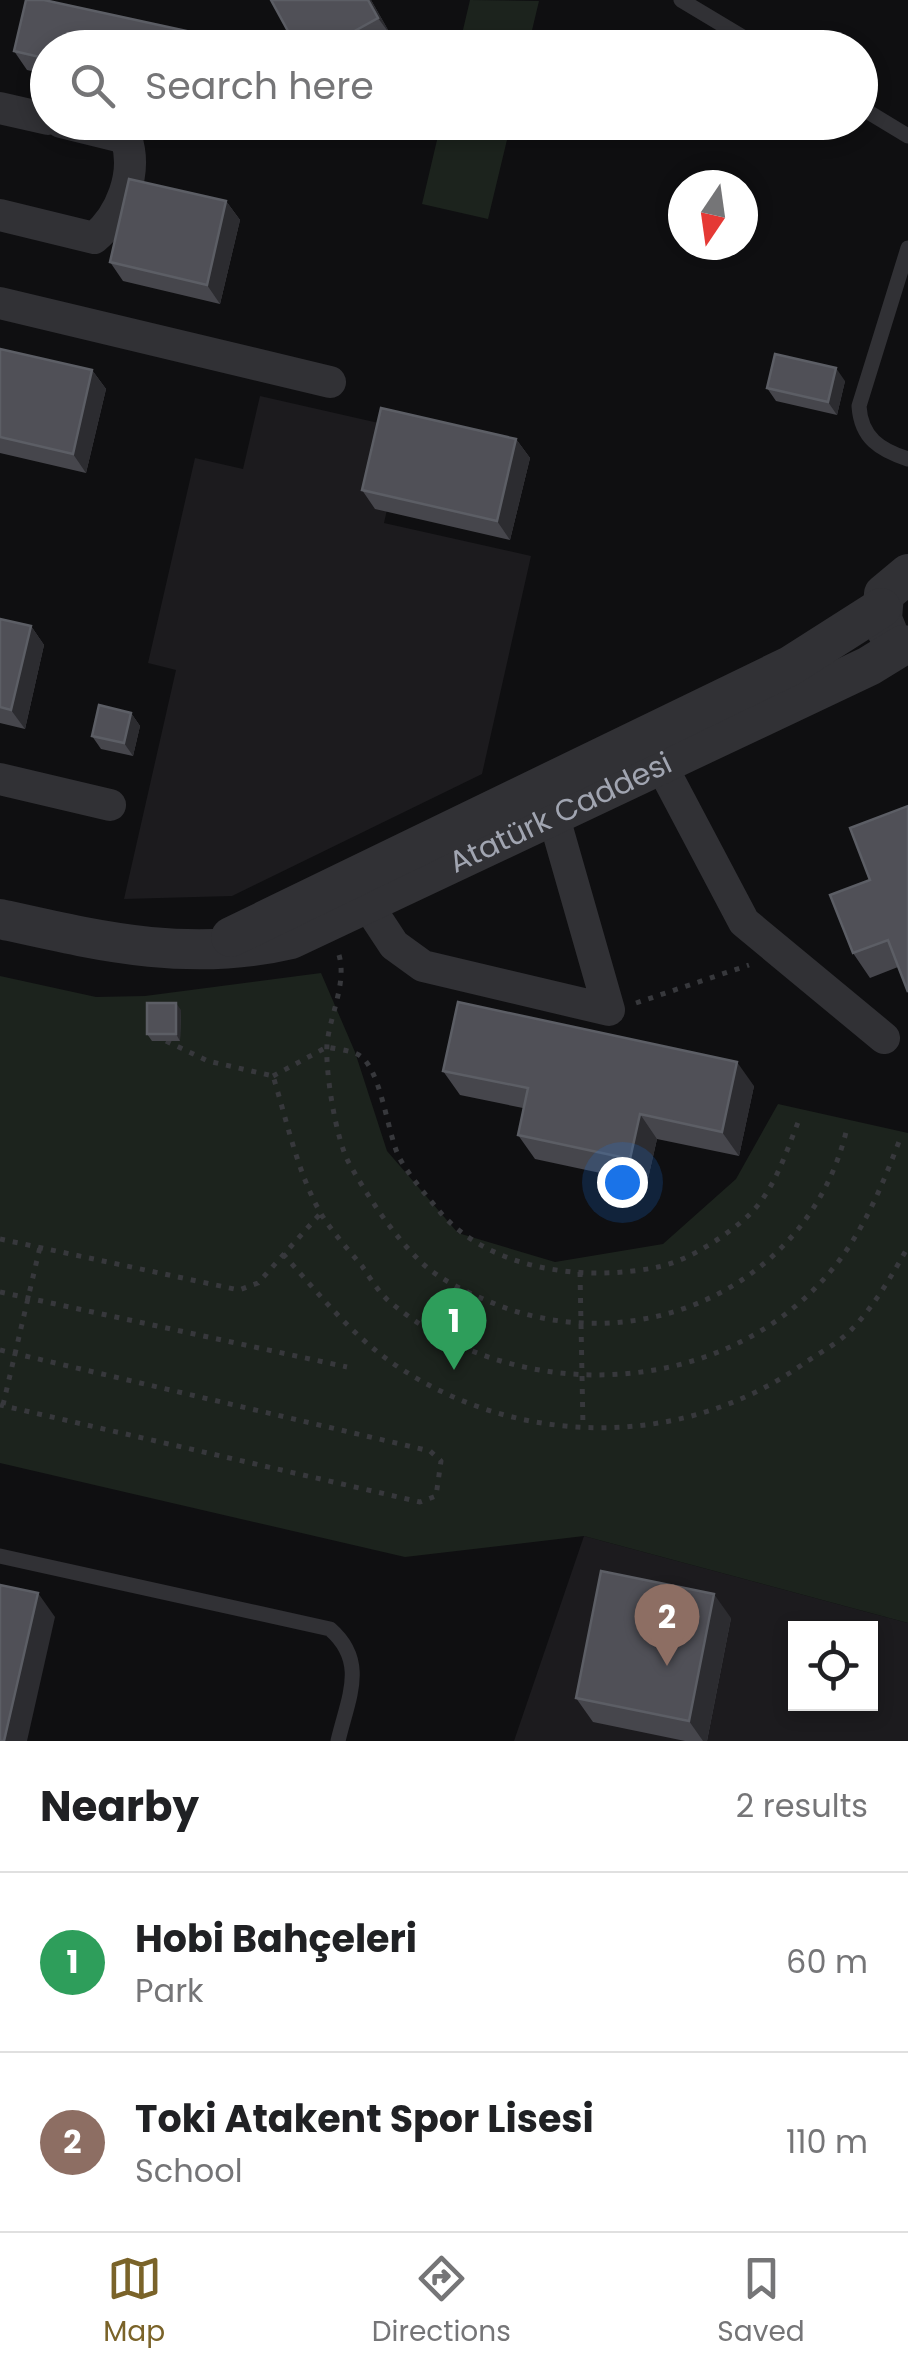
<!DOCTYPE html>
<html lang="en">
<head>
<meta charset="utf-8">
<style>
	:root { --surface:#fff; --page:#f6f6f6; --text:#202124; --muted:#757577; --line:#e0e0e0; --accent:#7a6329 }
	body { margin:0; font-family:Poppins,sans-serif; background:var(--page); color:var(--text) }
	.controls { position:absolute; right:30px; bottom:30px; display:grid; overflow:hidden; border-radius:0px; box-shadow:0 5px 15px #0003 }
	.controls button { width:90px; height:90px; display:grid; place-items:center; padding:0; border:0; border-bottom:2px solid var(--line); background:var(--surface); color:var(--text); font:50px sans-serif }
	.compass { position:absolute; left:668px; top:170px; width:90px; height:90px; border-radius:50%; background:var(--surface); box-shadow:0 5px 15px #0003; rotate:193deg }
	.you { position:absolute; left:622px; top:1182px; width:35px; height:35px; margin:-25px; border:8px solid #fff; border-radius:50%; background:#1a73e8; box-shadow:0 0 0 15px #1a73e833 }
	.badge { display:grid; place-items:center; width:65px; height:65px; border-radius:50%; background:var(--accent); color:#fff; font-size:32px; font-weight:700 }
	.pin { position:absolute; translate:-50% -82px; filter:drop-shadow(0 2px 5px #0008) }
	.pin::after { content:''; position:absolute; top:52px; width:35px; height:30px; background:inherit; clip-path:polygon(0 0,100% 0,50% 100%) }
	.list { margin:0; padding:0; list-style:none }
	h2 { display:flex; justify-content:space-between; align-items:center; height:130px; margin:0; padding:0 40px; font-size:42px }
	h2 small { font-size:32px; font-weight:400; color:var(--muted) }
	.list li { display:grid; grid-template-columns:65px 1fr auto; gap:30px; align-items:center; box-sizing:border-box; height:180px; padding:0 40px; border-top:2px solid var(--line) }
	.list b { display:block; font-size:38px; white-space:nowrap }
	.list p { margin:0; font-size:32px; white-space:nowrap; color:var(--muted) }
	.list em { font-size:32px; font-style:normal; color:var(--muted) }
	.icon { flex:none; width:55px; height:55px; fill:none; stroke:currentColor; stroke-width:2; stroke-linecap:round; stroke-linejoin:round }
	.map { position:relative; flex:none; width:908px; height:1741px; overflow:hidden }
	.search { position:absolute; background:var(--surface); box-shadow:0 5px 15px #0003; left:30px; right:30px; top:30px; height:110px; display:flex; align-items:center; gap:25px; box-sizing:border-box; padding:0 35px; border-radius:55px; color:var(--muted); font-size:38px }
	.sheet { height:490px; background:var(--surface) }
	nav { display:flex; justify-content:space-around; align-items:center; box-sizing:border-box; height:140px; border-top:2px solid var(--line); background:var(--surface); font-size:28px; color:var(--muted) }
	nav a { display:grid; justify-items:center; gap:5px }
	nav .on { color:var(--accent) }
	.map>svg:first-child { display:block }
	.built { fill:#1c1b1e; fill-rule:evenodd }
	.green { fill:#1c231d }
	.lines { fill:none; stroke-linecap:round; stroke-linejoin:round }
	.path { stroke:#37383c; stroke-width:5; stroke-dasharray:5 8; stroke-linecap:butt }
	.service { stroke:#313135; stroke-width:15 }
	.minor { stroke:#313135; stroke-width:32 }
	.tertiary { stroke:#313135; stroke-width:40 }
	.wall { fill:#46464c }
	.shaded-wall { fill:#2c2c30 }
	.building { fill:#505057; stroke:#5c5e65; stroke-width:2.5 }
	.labels { text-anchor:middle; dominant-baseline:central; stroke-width:10; stroke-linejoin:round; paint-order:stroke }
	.street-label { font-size:30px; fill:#a1a5b1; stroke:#0b0a0c }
</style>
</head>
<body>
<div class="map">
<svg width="908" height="1741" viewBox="0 0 908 1741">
	<rect width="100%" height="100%" fill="#0f0f11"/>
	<!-- built -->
	<path class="built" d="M260 396 405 429 384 523 531 556 482 774 232 896 124 899 176 670 148 663 195 458 243 469Z
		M584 1536 908 1623V1741H514ZM796 1628H870V1704H796Z"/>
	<!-- green -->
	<path class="green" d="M470 0 539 1 528 47H459Z
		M441 123H511L488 219 422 204Z
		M321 973 355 1052 387 1151 458 1233 555 1262 663 1244 736 1179 778 1104 908 1133V1623L584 1536 405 1557 0 1463V976L96 997 145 996Z"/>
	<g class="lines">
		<!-- path -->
		<path class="path" d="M339 955C347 983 330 1015 327 1044 325 1071 336 1140 349 1163 368 1197 393 1235 421 1262 442 1282 473 1295 500 1306 645 1360 811 1284 847 1128
			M636 1003 749 965
			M166 1041 208 1061 273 1076C287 1121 297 1171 320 1212 331 1231 348 1249 362 1266 370 1278 379 1293 390 1302 515 1407 722 1400 830 1272 863 1233 882 1186 900 1139
			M273 1076 327 1047C336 1049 348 1050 357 1054 381 1065 387 1133 399 1157 409 1176 427 1196 440 1212 491 1271 586 1282 658 1267 688 1261 728 1235 750 1214 775 1189 786 1152 799 1120
			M0 1239 239 1290 258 1283 320 1214
			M283 1254C320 1295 356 1341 403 1370 525 1448 684 1448 803 1364 819 1353 839 1343 852 1329 875 1305 892 1275 908 1247
			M580 1272 583 1427
			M0 1292 347 1367
			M0 1350 430 1451 441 1461 436 1496 420 1502 0 1405
			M3 1405 40 1247"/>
		<!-- service -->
		<path class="service" d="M681 0 761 48
			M860 107 908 136
			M908 248 859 406C861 438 880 450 908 459
			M0 1556 330 1629C368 1662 348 1698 338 1741"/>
		<!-- minor -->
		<path class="minor" d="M0 108 48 119
			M0 215 94 238C121 216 138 173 126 138L61 122
			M0 303 330 382
			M660 763 744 922 884 1038
			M0 779 110 805
			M367 904 394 945 423 966 609 1010 553 814"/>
		<!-- tertiary -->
		<g class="tertiary">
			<path d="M887 631 882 619 884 594 908 574"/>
			<path id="s1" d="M0 919C99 941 190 963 291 939L869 666 903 645"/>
			<path d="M231 937 790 666 881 608"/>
		</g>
	</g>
	<!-- wall -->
	<path class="wall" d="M26 0H44L214 37 222 48H48V75L27 70 14 51Z
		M371 0 392 37 373 48H298L294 42Z
		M226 201 240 220 220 304 123 281 110 262Z
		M0 349 92 370 106 389 86 473 0 453Z
		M845 381 837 415 776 401 767 388Z
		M516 439 530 458 510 540 375 509 362 490Z
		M0 619 31 626 44 645 25 729 0 723Z
		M131 713 140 726 133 756 101 749 92 736Z
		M870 880 898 967 870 978 853 953Z
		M181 1010 180 1041H152L147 1034Z
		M443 1071 754 1086 739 1156 657 1139 647 1183 535 1159 518 1135 523 1108 460 1095Z
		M731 1618 707 1741H685L593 1722 576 1698Z"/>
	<!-- shaded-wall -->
	<path class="shaded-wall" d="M368 0H371L392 37 378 18Z
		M214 37 222 48H212Z
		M226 201 240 220 220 304 207 285Z
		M836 368 845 381 837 415 828 402Z
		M92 370 106 389 86 473 73 454Z
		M516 439 530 458 510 540 497 521Z
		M31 626 44 645 25 729 11 710Z
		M131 713 140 726 133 756 124 743Z
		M176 1003 181 1010 180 1041 176 1034Z
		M737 1062 754 1086 739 1156 722 1132Z
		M640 1114 657 1139 647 1183 630 1159Z
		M38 1593 55 1617 27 1741H4Z
		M714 1594 731 1618 707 1741H703L689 1721Z"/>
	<!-- building -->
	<path class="building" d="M26 0H44L214 37 212 48H48V59L14 51Z
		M271 0H368L378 18 324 48H321L312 32 294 42Z
		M129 179 226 201 207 285 110 262Z
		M0 349 92 370 73 454 0 437Z
		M775 354 836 368 828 402 767 388Z
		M381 408 516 439 497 521 362 490Z
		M0 619 31 626 11 710 0 707Z
		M99 705 131 713 124 743 92 736Z
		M908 806V992L888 940 853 953 830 895 870 880 850 828Z
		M458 1002 737 1062 722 1132 640 1114 630 1159 518 1135 528 1088 443 1071Z
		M147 1003H176V1034H147Z
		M601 1571 714 1594 689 1721 576 1698Z
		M0 1585 38 1593 4 1741H0Z"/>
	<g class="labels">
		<!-- street labels -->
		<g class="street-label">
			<text stroke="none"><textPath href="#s1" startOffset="592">Atatürk Caddesi</textPath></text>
		</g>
	</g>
</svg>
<div class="controls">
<button><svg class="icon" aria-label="locate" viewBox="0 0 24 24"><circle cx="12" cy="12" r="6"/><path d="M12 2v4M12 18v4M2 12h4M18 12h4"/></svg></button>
</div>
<svg class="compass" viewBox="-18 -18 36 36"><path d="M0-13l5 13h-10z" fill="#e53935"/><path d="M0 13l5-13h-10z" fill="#757577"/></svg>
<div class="you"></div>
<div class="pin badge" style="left:454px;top:1370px;background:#2e9e5b">1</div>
<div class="pin badge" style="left:667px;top:1666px;background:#8d6e63">2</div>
<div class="search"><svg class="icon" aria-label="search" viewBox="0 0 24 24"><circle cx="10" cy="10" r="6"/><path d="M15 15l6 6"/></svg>Search here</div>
</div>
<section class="sheet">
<h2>Nearby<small>2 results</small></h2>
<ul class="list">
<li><span class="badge" style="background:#2e9e5b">1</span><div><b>Hobi Bahçeleri</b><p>Park</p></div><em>60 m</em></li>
<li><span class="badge" style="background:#8d6e63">2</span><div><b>Toki Atakent Spor Lisesi</b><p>School</p></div><em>110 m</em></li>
</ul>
</section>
<nav>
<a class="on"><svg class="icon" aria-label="map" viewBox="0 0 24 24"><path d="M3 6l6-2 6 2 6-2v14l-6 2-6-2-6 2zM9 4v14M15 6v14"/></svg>Map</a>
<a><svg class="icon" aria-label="directions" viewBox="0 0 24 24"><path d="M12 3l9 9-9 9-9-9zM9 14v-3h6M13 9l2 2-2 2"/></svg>Directions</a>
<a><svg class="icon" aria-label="saved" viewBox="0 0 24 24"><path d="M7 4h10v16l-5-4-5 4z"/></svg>Saved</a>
</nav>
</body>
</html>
